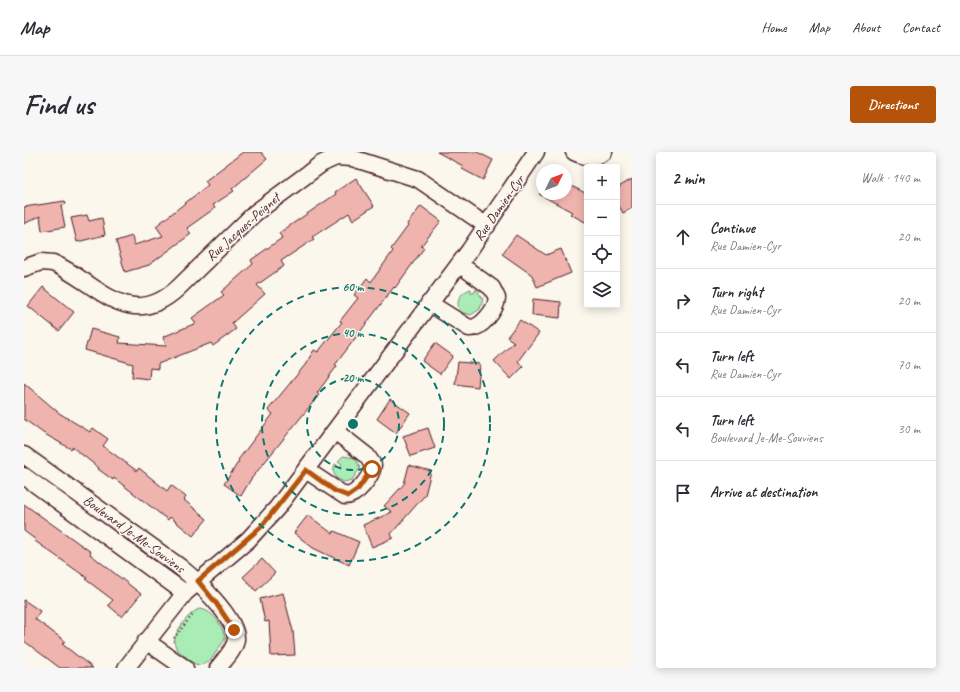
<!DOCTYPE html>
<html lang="en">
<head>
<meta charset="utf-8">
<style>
	:root { --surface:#fff; --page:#f7f7f7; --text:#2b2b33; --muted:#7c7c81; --line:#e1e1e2; --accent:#b45309 }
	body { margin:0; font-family:Caveat,sans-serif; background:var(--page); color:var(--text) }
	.controls { position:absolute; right:12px; top:12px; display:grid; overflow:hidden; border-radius:4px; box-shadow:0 2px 10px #0003 }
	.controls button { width:36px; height:36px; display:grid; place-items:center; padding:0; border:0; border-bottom:1px solid var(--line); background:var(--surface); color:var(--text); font:20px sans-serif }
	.compass { position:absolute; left:512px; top:12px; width:36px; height:36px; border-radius:50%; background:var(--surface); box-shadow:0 2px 10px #0003; rotate:47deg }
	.stop { position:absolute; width:12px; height:12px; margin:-9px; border:3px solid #b45309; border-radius:50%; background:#fff }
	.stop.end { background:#b45309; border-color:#fff; box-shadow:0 1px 4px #0008 }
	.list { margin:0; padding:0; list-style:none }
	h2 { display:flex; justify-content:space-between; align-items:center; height:52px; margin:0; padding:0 16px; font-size:17px }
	h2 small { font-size:13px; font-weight:400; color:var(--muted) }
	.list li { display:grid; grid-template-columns:26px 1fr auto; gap:12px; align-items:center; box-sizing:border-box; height:64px; padding:0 16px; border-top:1px solid var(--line) }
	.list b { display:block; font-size:15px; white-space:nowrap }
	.list p { margin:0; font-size:13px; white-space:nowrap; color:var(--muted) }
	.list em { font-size:13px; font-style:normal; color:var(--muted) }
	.icon { flex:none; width:22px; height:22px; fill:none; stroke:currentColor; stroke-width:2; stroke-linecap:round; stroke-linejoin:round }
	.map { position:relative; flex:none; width:608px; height:516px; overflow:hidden; border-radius:4px }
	header { display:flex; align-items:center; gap:24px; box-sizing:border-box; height:56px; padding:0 20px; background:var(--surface); border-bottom:1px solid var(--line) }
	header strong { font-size:19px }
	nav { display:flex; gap:22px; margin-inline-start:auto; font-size:14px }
	.intro { display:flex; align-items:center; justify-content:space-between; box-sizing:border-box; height:96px; padding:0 24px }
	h1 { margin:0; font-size:28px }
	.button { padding:10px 18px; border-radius:4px; background:var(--accent); color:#fff; font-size:14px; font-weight:700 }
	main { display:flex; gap:24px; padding:0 24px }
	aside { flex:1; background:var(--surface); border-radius:4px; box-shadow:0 2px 10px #0003 }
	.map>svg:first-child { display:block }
	.green { fill:#aaecb6; stroke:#7a8670 }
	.building { fill:#efb4ae; stroke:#4a1f2b }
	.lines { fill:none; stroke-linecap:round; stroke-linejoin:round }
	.street-casing { stroke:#4a1f2b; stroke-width:19 }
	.path { stroke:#4a1f2b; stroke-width:2.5; stroke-dasharray:1 3; stroke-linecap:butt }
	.street { stroke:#fbf7ec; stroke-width:16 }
	.route { stroke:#b45309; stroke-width:5 }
	.ring { fill:none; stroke:#0f766e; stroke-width:2; stroke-dasharray:7 5 }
	.labels { text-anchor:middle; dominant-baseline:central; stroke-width:3; stroke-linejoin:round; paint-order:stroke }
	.street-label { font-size:14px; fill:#4a1f2b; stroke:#fbf7ec }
	.centre { fill:#0f766e; stroke:#fbf7ec; stroke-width:2 }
	.ring-label { font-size:12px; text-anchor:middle; font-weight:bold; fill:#0f766e; stroke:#fbf7ec; stroke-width:3; stroke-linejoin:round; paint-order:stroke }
</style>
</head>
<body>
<header>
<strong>Map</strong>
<nav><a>Home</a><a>Map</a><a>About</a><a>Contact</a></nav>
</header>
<div class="intro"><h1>Find us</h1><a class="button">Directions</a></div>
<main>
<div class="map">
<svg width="608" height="516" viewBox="0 0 608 516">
	<rect width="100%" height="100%" fill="#fbf7ec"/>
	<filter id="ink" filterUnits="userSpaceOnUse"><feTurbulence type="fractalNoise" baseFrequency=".025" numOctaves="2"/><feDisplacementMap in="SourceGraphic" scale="8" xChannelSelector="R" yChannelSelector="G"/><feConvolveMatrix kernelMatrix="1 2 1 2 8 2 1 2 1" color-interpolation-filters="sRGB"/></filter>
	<g filter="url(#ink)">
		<!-- green -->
		<path class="green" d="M447 137V141H450L452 137 459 147 456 157 447 163 437 160C430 151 436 140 447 137Z
			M319 304 331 306 336 316 328 328 320 330 312 326 309 319 311 312 316 315 318 312 314 309Z
			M175 457C188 457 200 475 201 487L186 509 176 513 171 512 153 498 150 490C151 480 164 461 175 457Z"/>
		<!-- building -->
		<path class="building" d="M219 0H237L243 7 208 37 210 39 189 53 191 56 163 76 167 82 125 113 101 120 92 89 108 84 110 93 139 84 132 74 184 33 181 29Z
			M413 0H453L469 8 459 28 438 17 439 14Z
			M332 26 350 54 329 68 325 61 288 85 290 87 257 109 260 114 233 133 241 142 208 171 212 177 189 194 187 191 134 212V217L126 216 125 227 108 225 109 212 61 198 67 177 96 185 95 191 142 194 139 185 172 171 168 166 200 143 197 140 229 112 227 108 258 86 255 81 312 42 311 40Z
			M608 27V56L599 61 593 50V36Z
			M542 31 563 42V71L546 62 548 60 515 42H542Z
			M41 49 42 52 37 54 41 75 18 79 16 64 0 72V55Z
			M397 54 417 69 397 94 400 96 371 136 370 135 311 213 313 214 293 241 295 243 227 327 217 344 200 332 215 309 214 308 249 262 244 258 281 213 290 198 294 200 318 170 316 169 334 146 330 143 343 126 347 130 369 99 367 97 384 74 383 72Z
			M63 63 65 69 78 66 81 83 53 90 47 66Z
			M492 83 522 103 537 97 547 121 513 135 508 123 478 102Z
			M19 135 50 160 35 179 4 154Z
			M509 147 537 150 536 166 508 163Z
			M496 168 515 181 494 209 499 215 487 227 470 209 490 190 483 185Z
			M411 191 429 204 416 222 398 209Z
			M434 210 456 212 454 235 431 232Z
			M0 231 35 261 66 280 69 276 84 287 79 294 113 319 115 316 143 339 147 333 162 345 160 348 183 367 169 384 146 365 144 368 90 326 89 328 74 317 75 316 48 295 47 297 19 281 0 267Z
			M366 247 386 261 372 281 353 267Z
			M404 276 411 296 387 304 379 284Z
			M385 313 407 319 401 343 367 382 369 386 348 395 339 373 368 360 360 354 380 332Z
			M0 352 67 400 66 402 117 442 98 465 84 453 89 448 61 427 63 426 11 389 12 388 0 379Z
			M284 363 309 382 310 379 335 390 325 413 289 396 270 381Z
			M238 407 251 421 232 439 219 425Z
			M259 441 269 479 271 503 247 504 245 469 241 470 236 447Z
			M0 448 16 459 11 467 41 489 38 492 69 516H36L0 489Z"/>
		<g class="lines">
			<!-- street casing -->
			<g class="street-casing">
				<path id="street" d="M550 0C561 5 570 7 580 0
					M0 116 17 110 29 111C74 131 105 181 154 136L231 61 297 12 312 5 328 6 394 27 463 74
					M405 151 445 176C457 177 472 158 473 146L468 136 435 112
					M0 303 156 415C172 428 213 466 212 487 211 498 200 508 194 516
					M282 318 321 344C333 344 348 324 349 313L343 304 311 279
					M0 324 161 441
					M122 489 161 516
					M102 516 161 441 224 388 253 356 445 99 512 0"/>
			</g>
			<!-- path -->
			<path class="path" d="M150 486 170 461"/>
			<!-- street -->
			<use href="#street" class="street"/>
		</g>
	</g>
	<g class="lines" filter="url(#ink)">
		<!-- route -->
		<path class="route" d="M210 478 192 451 174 429 237 375 282 318 311 339 324 344 334 337 348 317"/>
	</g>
	<!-- distance rings -->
	<g class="ring">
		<circle cx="329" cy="272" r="46"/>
		<circle cx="329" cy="272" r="91"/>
		<circle cx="329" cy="272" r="137"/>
	</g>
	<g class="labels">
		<!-- street labels -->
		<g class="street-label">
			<text transform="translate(475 56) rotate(-55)">Rue Damien-Cyr</text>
			<text transform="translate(219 75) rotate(-42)">Rue Jacques-Peignet</text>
			<text transform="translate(110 382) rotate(36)">Boulevard Je-Me-Souviens</text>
		</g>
	</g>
	<circle cx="329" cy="272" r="6" class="centre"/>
	<g class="ring-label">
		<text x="329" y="139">60 m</text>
		<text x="329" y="185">40 m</text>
		<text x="329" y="230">20 m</text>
	</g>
</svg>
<div class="controls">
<button>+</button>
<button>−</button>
<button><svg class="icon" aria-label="locate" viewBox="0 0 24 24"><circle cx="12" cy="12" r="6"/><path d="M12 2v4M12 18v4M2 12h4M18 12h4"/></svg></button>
<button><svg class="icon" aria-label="layers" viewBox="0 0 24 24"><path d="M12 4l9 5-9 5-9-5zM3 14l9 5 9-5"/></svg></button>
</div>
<svg class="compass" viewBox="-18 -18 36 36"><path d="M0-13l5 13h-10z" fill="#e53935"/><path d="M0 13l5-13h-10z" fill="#7c7c81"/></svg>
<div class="stop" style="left:348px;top:317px"></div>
<div class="stop end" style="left:210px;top:478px"></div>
</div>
<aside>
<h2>2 min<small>Walk · 140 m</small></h2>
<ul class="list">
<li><svg class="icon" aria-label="ahead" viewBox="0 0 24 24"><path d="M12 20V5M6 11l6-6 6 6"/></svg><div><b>Continue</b><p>Rue Damien-Cyr</p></div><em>20 m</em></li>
<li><svg class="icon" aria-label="right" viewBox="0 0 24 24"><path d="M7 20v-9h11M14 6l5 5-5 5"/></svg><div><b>Turn right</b><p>Rue Damien-Cyr</p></div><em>20 m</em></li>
<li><svg class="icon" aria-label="left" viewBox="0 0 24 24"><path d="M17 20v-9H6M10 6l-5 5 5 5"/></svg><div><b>Turn left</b><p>Rue Damien-Cyr</p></div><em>70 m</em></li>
<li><svg class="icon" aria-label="left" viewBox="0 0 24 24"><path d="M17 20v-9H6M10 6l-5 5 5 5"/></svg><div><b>Turn left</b><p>Boulevard Je-Me-Souviens</p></div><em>30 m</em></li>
<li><svg class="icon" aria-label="arrive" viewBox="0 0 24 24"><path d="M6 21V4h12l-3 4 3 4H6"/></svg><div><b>Arrive at destination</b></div></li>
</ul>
</aside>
</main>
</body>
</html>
